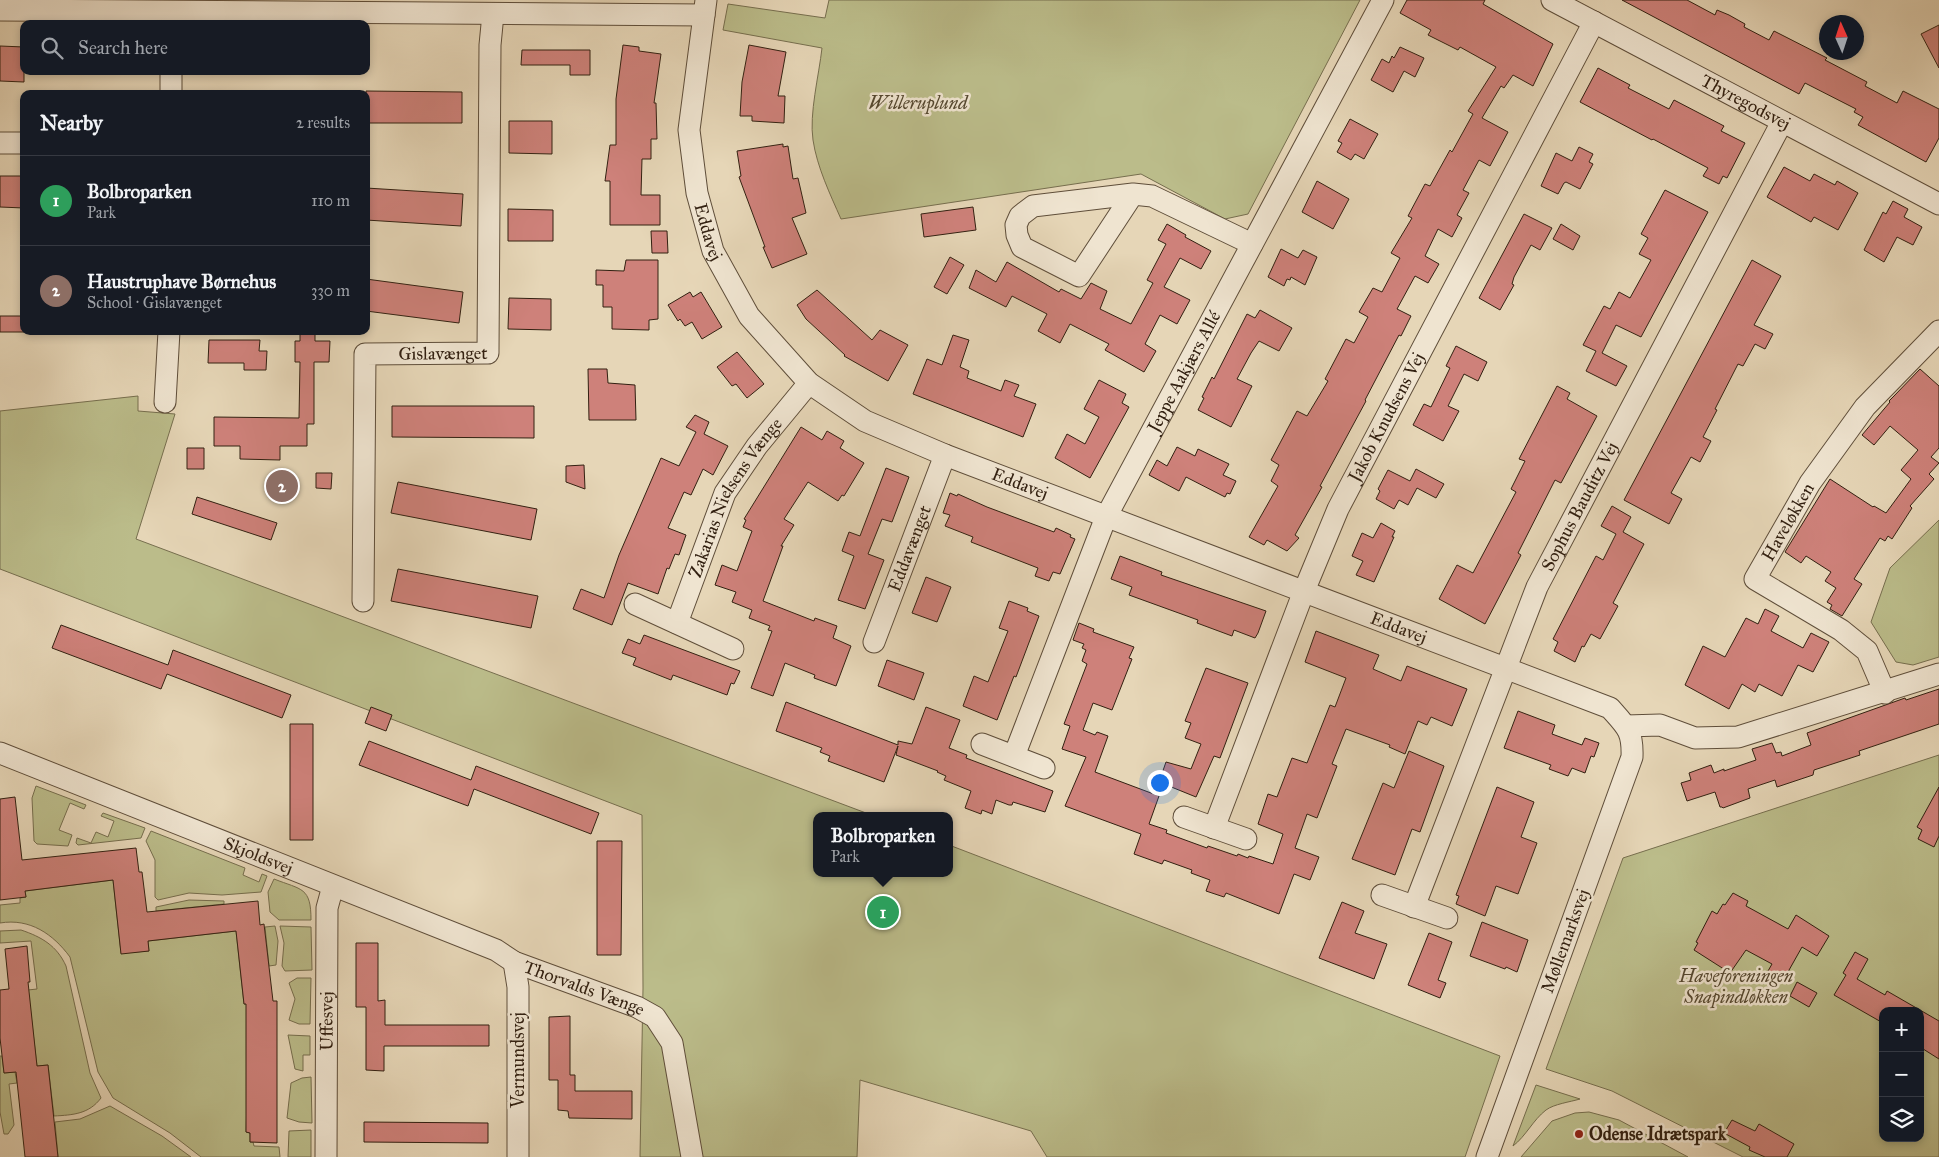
<!DOCTYPE html>
<html lang="en">
<head>
<meta charset="utf-8">
<style>
	:root { --surface:#171b24; --page:#242831; --text:#f1f3f6; --muted:#9ea1a6; --line:#363941; --accent:#0f766e }
	body { margin:0; font-family:"IM FELL Great Primer",serif; background:var(--page); color:var(--text) }
	.controls { position:absolute; right:15px; bottom:15px; display:grid; overflow:hidden; border-radius:10px; box-shadow:0 2px 8px #0003 }
	.controls button { width:45px; height:45px; display:grid; place-items:center; padding:0; border:0; border-bottom:1px solid var(--line); background:var(--surface); color:var(--text); font:25px sans-serif }
	.compass { position:absolute; left:1819px; top:15px; width:45px; height:45px; border-radius:50%; background:var(--surface); box-shadow:0 2px 8px #0003; rotate:357deg }
	.you { position:absolute; left:1159px; top:782px; width:18px; height:18px; margin:-12px; border:4px solid #fff; border-radius:50%; background:#1a73e8; box-shadow:0 0 0 8px #1a73e833 }
	.badge { display:grid; place-items:center; width:32px; height:32px; border-radius:50%; background:var(--accent); color:#fff; font-size:16px; font-weight:700 }
	.pin { position:absolute; translate:-50% -50%; border:2px solid #fff; box-shadow:0 1px 5px #0006 }
	.popup { position:absolute; left:813px; top:812px; width:140px; height:65px; box-sizing:border-box; display:grid; place-content:center; border-radius:10px; background:var(--surface); filter:drop-shadow(0 1px 4px #0005); font-size:16px; white-space:nowrap; color:var(--muted) }
	.popup b { font-size:19px; color:var(--text) }
	.popup::after { content:''; position:absolute; left:50%; top:100%; margin-left:-10px; border:10px solid transparent; border-top-color:var(--surface) }
	.list { margin:0; padding:0; list-style:none }
	h2 { display:flex; justify-content:space-between; align-items:center; height:65px; margin:0; padding:0 20px; font-size:21px }
	h2 small { font-size:16px; font-weight:400; color:var(--muted) }
	.list li { display:grid; grid-template-columns:32px 1fr auto; gap:15px; align-items:center; box-sizing:border-box; height:90px; padding:0 20px; border-top:1px solid var(--line) }
	.list b { display:block; font-size:19px; white-space:nowrap }
	.list p { margin:0; font-size:16px; white-space:nowrap; color:var(--muted) }
	.list em { font-size:16px; font-style:normal; color:var(--muted) }
	.icon { flex:none; width:28px; height:28px; fill:none; stroke:currentColor; stroke-width:2; stroke-linecap:round; stroke-linejoin:round }
	.map { position:relative; flex:none; width:1939px; height:1157px; overflow:hidden }
	.search { position:absolute; background:var(--surface); box-shadow:0 2px 8px #0003; left:20px; top:20px; width:350px; height:55px; display:flex; align-items:center; gap:12px; box-sizing:border-box; padding:0 18px; border-radius:10px; color:var(--muted); font-size:19px }
	.panel { position:absolute; background:var(--surface); box-shadow:0 2px 8px #0003; left:20px; top:90px; width:350px; height:245px; border-radius:10px }
	.map>svg:first-child { display:block }
	.green { fill:#bbbc8a; stroke:#766e4e; fill-rule:evenodd }
	.building { fill:#ce817a; stroke:#322011 }
	.lines { fill:none; stroke-linecap:round; stroke-linejoin:round }
	.minor-casing { stroke:#5f4e3a; stroke-width:23 }
	.minor { stroke:#efe4d0; stroke-width:21 }
	.poi-dot { fill:#8f2418; stroke:#efe4d0; stroke-width:2 }
	.labels { text-anchor:middle; dominant-baseline:central; stroke-width:5; stroke-linejoin:round; paint-order:stroke }
	.park-label { font-size:18px; font-style:italic; fill:#54472f; stroke:#efe4d0 }
	.street-label { font-size:18px; fill:#322011; stroke:#efe4d0 }
	.poi-label { font-size:18px; font-weight:bold; fill:#322011; stroke:#efe4d0; text-anchor:start }
</style>
</head>
<body>
<div class="map">
<svg width="1939" height="1157" viewBox="0 0 1939 1157">
	<rect width="100%" height="100%" fill="#e6d6b7"/>
	<filter id="stains"><feTurbulence type="fractalNoise" baseFrequency=".004" numOctaves="4"/><feColorMatrix values="0 0 0 0 .2 0 0 0 0 .09 0 0 0 0 .02 0 0 0 .5 -.17"/></filter>
	<radialGradient id="worn" r=".72"><stop offset=".6" stop-color="#630" stop-opacity="0"/><stop offset="1" stop-color="#630" stop-opacity=".3"/></radialGradient>
	<!-- green -->
	<path class="green" d="M829 0H1360L1248 214 1225 219 1141 174 841 219C830 194 817 167 813 140 809 114 819 75 822 48L723 30 728 4 825 18Z
		M138 396V411L175 414 136 539 874 816H817V873H949V845L1500 1056 1465 1157H1047L1031 1131 860 1080 857 1157H640L643 988 642 815 0 569V411Z
		M1939 520V657L1913 665 1896 662 1871 622 1890 568Z
		M1939 755V1157H1743L1612 1091 1546 1069 1623 858ZM1883 1011H1920V1138H1883Z
		M36 786 86 805 84 809 70 803 59 830 72 835 68 846 37 844 34 841 32 798Z
		M103 813 145 828 141 838 78 845 76 843 77 838 91 843 96 832 108 837 114 821 101 816Z
		M151 831 245 868 243 875 259 882 262 874 267 876 261 892 222 895 189 893 158 900 155 897V860L146 841Z
		M274 879C302 890 311 887 311 920H279L270 912 268 892Z
		M113 880 121 953 149 951 148 941 236 931 244 1004H250L246 1132 250 1133V1142H253L254 1146 279 1147 280 1157H201L170 1133 113 1098 98 1072 70 957C53 934 30 918 0 923V905L20 903V898L26 897 25 891Z
		M189 900 224 901V904L156 911V907Z
		M275 926 278 941 276 965 269 966 265 927Z
		M280 926 311 927 312 970 285 971 282 966 284 943Z
		M21 930C42 937 57 946 66 966L90 1073 101 1098C89 1114 73 1115 54 1116L48 1065 37 1066 28 990 37 989 31 941 0 943V931Z
		M297 978H311L310 1024H299L289 1020 295 999 289 983Z
		M288 1035 310 1036V1055H303V1071L295 1069Z
		M0 1056H2L4 1073 15 1072 17 1083 9 1084 14 1125 8 1134H4L0 1112Z
		M311 1077 312 1123 299 1122 287 1118 291 1083 302 1078Z
		M1536 1085 1580 1099C1570 1102 1554 1104 1546 1110 1533 1120 1526 1136 1513 1146Z
		M110 1106 162 1136 191 1157H58L55 1122 80 1119Z
		M1589 1112 1619 1120 1688 1157H1521L1552 1121 1575 1113Z
		M311 1130V1157H288L289 1131Z"/>
	<!-- building -->
	<path class="building" d="M1407 0H1485L1483 4 1553 44 1533 86 1513 75 1504 88 1501 86 1482 118 1508 132 1490 166 1479 160 1463 190 1469 193 1457 215 1462 218 1452 237 1438 229 1425 256 1439 264 1428 283 1415 276 1397 309 1411 316 1401 336 1399 335 1365 400 1366 401 1320 486 1322 487 1295 535 1299 538 1287 551 1267 540 1264 545 1249 537 1278 486 1271 481 1279 465 1271 460 1297 411 1307 416 1328 381 1325 379 1346 339 1354 343 1368 317 1359 312 1373 288 1382 292 1400 258 1391 253 1412 218 1408 216 1425 184 1430 186 1450 150 1452 152 1473 114 1468 111 1496 67 1460 47 1458 50 1428 35 1431 30 1400 13Z
		M1622 0H1687L1715 15 1717 10 1729 15 1745 24 1744 27 1769 40 1774 31 1827 58 1825 60 1867 82 1865 86 1897 103 1903 91 1939 109V138L1926 162 1858 125 1863 117 1854 112 1856 109 1805 83 1799 94Z
		M1939 25V68L1921 34Z
		M623 45 639 47V51L661 54 654 103H656L657 139H651V159H642L641 195H660V225H610V181H605L610 145H616V99Z
		M749 45 786 52 778 96H785L784 123 752 121V116H740L742 82Z
		M0 46 24 47V82L0 81Z
		M1400 47 1424 58 1415 77 1404 71 1393 92 1371 80 1382 59 1389 63 1392 56 1394 58Z
		M522 50H590V75H570V65H521Z
		M1598 68 1630 85 1628 88 1669 109 1674 100 1724 126 1721 131 1745 143 1727 178 1723 176 1719 184 1703 176 1708 168 1653 139 1652 140 1580 102Z
		M366 91 462 92V123H366Z
		M1350 119 1378 134 1364 159 1355 154 1351 160 1337 152 1342 143 1338 141Z
		M509 121H552V154L509 153Z
		M783 144V147L788 146 793 179 798 178 806 213 792 218 807 254 772 268 763 247H765L739 177 741 176 737 151Z
		M1579 147 1593 154 1589 162 1593 164 1580 189 1566 182 1564 183 1558 194 1541 186 1556 153 1572 161Z
		M1784 167 1810 181 1814 174 1835 185 1837 181 1858 193 1838 230 1814 217 1811 222 1767 197Z
		M0 176H24V208L0 207Z
		M1317 181 1349 199 1333 229 1302 212Z
		M366 188 463 194 461 226 366 220Z
		M1665 190 1708 212 1641 337 1616 325 1602 353 1627 366 1616 386 1586 371 1596 351 1583 345 1604 306 1610 309 1619 292 1630 298 1651 260 1639 254 1648 238 1641 234Z
		M1893 201 1908 209 1904 217 1922 227 1913 245 1897 237 1884 262 1864 250 1883 212 1886 214Z
		M973 207 976 230 924 237 921 214Z
		M508 209 553 210V241H508Z
		M1524 214 1552 228 1540 250 1531 245 1514 277 1512 284 1514 285 1500 310 1479 298Z
		M1167 224 1186 235 1185 237 1211 251 1201 269 1180 258 1164 287 1190 300 1177 324 1160 315 1145 344 1156 351 1144 372 1105 350 1109 344 1070 324 1060 343 1038 331 1047 314 1012 296 1006 307 969 288 976 270 996 282 1007 262 1059 292 1061 289 1081 299 1091 283 1107 291 1100 309 1131 324 1153 283 1147 280 1166 244 1158 240Z
		M1561 224 1580 236 1573 250 1553 239Z
		M651 231H667L668 253H652Z
		M1281 249 1298 258 1303 250 1317 257 1305 285 1291 277 1290 280 1287 279 1284 286 1268 277Z
		M950 257 964 265 947 294 934 287Z
		M626 260H658V319L649 320V330L612 329V307H603V285H596V270L624 271Z
		M1752 260 1781 276 1754 325 1773 334 1765 349 1755 344 1743 366 1738 364 1715 409 1717 410 1703 437 1711 441 1700 462 1691 457 1671 493 1682 499 1669 524 1624 500Z
		M366 279 463 292 459 323 366 311Z
		M817 290 872 340 880 330 908 345 888 381 844 356 845 355 806 319 797 305Z
		M690 292 693 297 701 292 722 327 702 339 692 322 685 326 680 319 678 321 668 305Z
		M509 298 551 299V330L508 329Z
		M1260 310 1292 328 1279 351 1259 341 1251 353 1237 379 1252 386 1231 427 1198 410 1204 398 1202 397 1212 377 1214 379 1247 314 1255 318Z
		M0 316H24V332H0Z
		M300 333H315V341H330L329 362H314V424H307V446H280V460L240 459V446H214V417L299 418 300 362H295V341H300Z
		M953 335 969 340 960 367 969 371 967 378 1001 391 1005 380 1019 385 1014 396 1036 404 1023 437 913 394 927 359 942 365Z
		M209 340H260L259 351H267L266 370H244V363H208Z
		M1456 346 1487 362 1478 381 1464 374 1448 406 1459 411 1443 441 1413 425 1424 404 1431 407 1450 368 1446 366Z
		M737 352 764 384 747 398 736 384 732 386 717 367Z
		M588 369H607L608 383 635 385 636 420H589Z
		M1920 369 1939 386V448L1931 457 1939 463 1929 474 1934 479 1910 506 1912 508 1892 539 1888 536 1885 541 1880 538 1854 579 1862 584 1842 616 1830 609 1832 605 1827 602 1836 588 1825 581 1831 572 1806 556 1801 563 1785 552 1830 479 1873 507 1874 506 1886 513 1911 479 1901 470 1918 450 1890 426 1874 445 1862 435 1890 402 1889 401 1894 396Z
		M1099 380 1126 394 1122 403 1129 407 1090 478 1055 458 1067 434 1085 444 1099 417 1084 409Z
		M1557 386 1570 393 1567 399 1597 416 1561 483 1555 480 1518 553 1521 555 1485 624 1439 599 1457 565 1473 573 1516 492 1511 489 1525 461 1519 459Z
		M392 406H534V438L392 437Z
		M695 415 709 422 704 434 728 446 713 475 703 469 691 495 684 492 668 528 686 535 679 555 675 554 669 569 667 568 658 594 628 583 612 625 573 609 581 589 604 598 619 555 661 458 679 466 696 432 686 427Z
		M801 427 822 440 827 431 844 441 840 448 864 463 844 496 842 495 838 501 808 482 784 519 794 525 781 546H783L763 601 814 621 815 618 837 626 833 638 851 646 836 686 814 678 815 675 785 663 773 696 751 688 772 631 768 630 770 626 749 618 752 610 732 602 736 592 715 585 722 565 737 571 752 531 743 527 746 520 744 519Z
		M1177 447 1195 456 1198 449 1229 464 1223 475 1236 481 1230 494 1227 493 1225 497 1186 477 1179 491 1149 475 1157 460 1167 466Z
		M187 448H204V469H187Z
		M584 465 585 489 566 482V466Z
		M886 468 909 477 892 522 882 519 868 554 884 560 865 609 838 600 854 556 842 551 849 532 860 536Z
		M1416 469 1444 484 1436 498 1417 488 1408 505 1399 500 1394 509 1376 499 1380 491 1378 489 1388 470 1410 481Z
		M316 473H332L331 489 316 488Z
		M398 482 537 509 531 540 391 513Z
		M950 493 957 496 958 494 987 507 1054 532 1056 528 1071 535 1070 537 1075 539 1060 574 1053 572 1049 581 1035 576 1038 568 971 542 973 537 945 526 950 515 943 513Z
		M197 497 277 523 271 540 192 514Z
		M1612 506 1631 517 1623 532 1644 544 1613 603 1618 606 1600 639 1591 634 1584 647 1582 646 1575 662 1554 651 1558 642 1553 639 1596 556 1603 560 1616 534 1601 526Z
		M1381 523 1395 531 1392 537H1394L1374 582 1356 575 1363 561 1352 556 1362 533 1373 538Z
		M1120 556 1162 572 1161 575 1266 611 1258 633 1255 638 1234 630 1232 636 1197 623 1198 620 1129 595 1132 587 1111 579Z
		M398 569 538 596 531 628 391 601Z
		M926 577 951 587 937 622 912 613Z
		M1009 601 1028 608 1027 611 1039 616 1016 677 1014 676 997 720 963 706 974 676 988 682 1008 631 999 628Z
		M1765 609 1779 616 1771 631 1803 648 1811 633 1829 642 1813 672 1798 665 1782 696 1759 684 1755 692 1742 684 1729 709 1685 685 1703 646 1725 657 1746 618 1758 624Z
		M1079 623 1094 629 1093 632 1134 647 1129 658 1132 659 1112 710 1093 703 1083 730 1095 735 1097 732 1108 736 1095 772 1159 796 1149 824 1167 830 1166 833 1207 848 1208 846 1237 856 1238 854 1248 858 1249 856 1273 864 1283 834 1258 824 1268 794 1277 797 1292 758 1307 763 1330 705 1335 707 1346 678 1305 662 1316 631 1379 655 1373 669 1401 681 1407 666 1467 689 1452 726 1431 717 1427 725 1418 721 1405 754 1389 747 1390 745 1346 729 1332 764 1337 766 1317 818 1307 814 1295 848 1319 857 1310 880 1294 874 1279 914 1226 893 1224 897 1206 891 1210 880 1191 873 1192 870 1164 860 1162 864 1134 854 1141 834 1065 806 1086 757 1062 749 1070 726 1064 724 1087 664 1082 661 1086 650 1082 648 1084 644 1073 640Z
		M61 625 168 665 173 650 291 695 282 718 167 674 161 689 52 648Z
		M644 635 740 671 734 684 731 683 727 695 673 675 671 680 633 665 636 658 622 653 628 639 640 644Z
		M887 660 924 673 914 700 878 686Z
		M1206 668 1248 683 1220 758 1214 756 1196 797 1159 782 1166 762 1191 769 1201 744 1185 738 1191 723 1185 721Z
		M1939 689V724L1859 751 1860 755 1814 770 1813 775 1777 787 1775 780 1748 789 1750 798 1723 808 1722 807H1720L1715 792 1687 801 1681 783 1691 780 1689 773 1711 765 1714 773 1724 769V771L1756 760 1752 749 1772 743 1776 753 1781 752 1782 756 1811 745 1807 733 1905 698 1906 700Z
		M786 702 898 745V741L912 744 926 707 960 720 949 748 967 755 966 758 1053 791 1045 812 1013 802 1012 805H1009L996 800 992 814 982 810 981 814 965 808 971 791 944 780 946 776 937 772 938 771 896 755 898 746 884 782 828 761 830 756 820 752 822 748 776 731Z
		M371 707 392 715 386 731 365 723Z
		M1518 711 1555 725 1552 734 1582 745 1585 738 1599 743 1594 757 1591 756 1585 773 1572 768 1568 776 1549 769 1551 765 1504 748Z
		M290 724H313V840H290Z
		M369 741 471 780 476 766 599 813 591 834 474 789 468 806 359 765Z
		M1409 751 1444 766 1420 832 1412 829 1395 875 1352 859 1383 783 1394 788Z
		M1497 787 1534 802 1521 837 1537 843 1518 894 1496 886 1485 916 1456 904 1459 896 1456 895Z
		M1939 787V836L1934 847 1918 839 1922 830 1917 827Z
		M15 797 22 860 136 848 139 872H142L147 912 258 901 260 925 264 924 273 1001H277V1143L250 1142V1133L246 1132V1004H244L236 931 148 941 149 951 121 954 113 880 25 891 26 897 0 900V799Z
		M597 841H622L621 955H597Z
		M1733 893 1748 901 1746 906 1788 929 1796 915 1829 936 1817 956 1802 947 1784 979 1768 971 1772 964 1746 950 1730 973 1694 950 1698 943 1696 942 1712 911 1717 914 1723 904 1725 905Z
		M1342 902 1364 911 1355 933 1387 944 1374 979 1319 958Z
		M1482 922 1528 940 1517 972 1506 967 1505 969 1470 956Z
		M1429 933 1452 942 1438 980 1446 983 1440 998 1408 985Z
		M356 943H378V1001L385 1000V1025H489V1046H384V1071L366 1070V1007H356Z
		M27 946 30 982H28L37 1066 48 1065 58 1157H25L16 1072 4 1073 0 1038V990L9 989 5 949Z
		M1855 952 1868 959 1857 979 1885 995 1887 991 1939 1021V1059L1920 1047V1011H1883V1023L1834 995 1846 975 1843 973Z
		M1797 982 1817 993 1809 1007 1790 996Z
		M570 1016V1075H575V1091H632V1119L569 1118 568 1111 558 1110V1080H549V1017Z
		M1732 1120 1755 1131 1759 1124 1794 1144 1787 1157H1765L1749 1150 1750 1147 1724 1133Z
		M364 1122 488 1123V1143L364 1142Z"/>
	<g class="lines">
		<!-- minor casing -->
		<g class="minor-casing">
			<g id="minor">
				<path id="s1" d="M706 0 689 130 697 193 713 251 749 316 809 383 865 421 945 455 1610 708C1627 727 1633 731 1632 757L1487 1157"/>
				<path id="s2" d="M1552 0 1939 204"/>
				<path d="M0 10 704 15"/>
				<path d="M171 94V71"/>
				<path d="M0 143H24"/>
				<path d="M1133 194 1079 276 1022 247 1017 235 1016 225 1020 216 1033 206 1133 194 1152 196 1252 244"/>
				<path d="M165 402 169 331"/>
				<path id="s3" d="M363 601 365 354 488 353 490 45 493 14"/>
				<path d="M635 604 733 649"/>
				<path id="s4" d="M677 623 725 493 757 446 809 383"/>
				<path id="s5" d="M874 642 945 455"/>
				<path id="s6" d="M1885 693 1867 651 1841 630 1755 579 1810 483 1865 407 1939 331"/>
				<path d="M1626 726 1660 725 1695 738 1738 737 1939 674"/>
				<path d="M982 744 1044 768"/>
				<path id="s7" d="M0 753 496 950 514 962 637 1007 655 1017 672 1043 692 1157"/>
				<path id="s8" d="M1014 756 1106 517 1383 0"/>
				<path d="M1184 817 1246 839"/>
				<path id="s9" d="M1214 828 1304 591 1338 509 1594 22"/>
				<path d="M1382 895 1447 918"/>
				<path id="s10" d="M1414 907 1537 587 1782 122"/>
				<path d="M514 962 518 987V1157"/>
				<path id="s11" d="M326 1157 327 908 333 886"/>
			</g>
		</g>
		<!-- minor -->
		<use href="#minor" class="minor"/>
	</g>
	<!-- markers -->
	<circle class="poi-dot" cx="1579" cy="1134" r="5"/>
	<g class="labels">
		<!-- park labels -->
		<g class="park-label">
			<text x="918" y="103">Willeruplund</text>
			<text x="1736" y="976">Haveforeningen<tspan x="1736" dy="21">Snapindløkken</tspan></text>
		</g>
		<!-- street labels -->
		<g class="street-label">
			<text stroke="none"><textPath href="#s2" startOffset="219">Thyregodsvej</textPath></text>
			<text stroke="none"><textPath href="#s1" startOffset="235">Eddavej</textPath></text>
			<text stroke="none"><textPath href="#s3" startOffset="325">Gislavænget</textPath></text>
			<text stroke="none"><textPath href="#s8" startOffset="421">Jeppe Aakjærs Allé</textPath></text>
			<text stroke="none"><textPath href="#s9" startOffset="446">Jakob Knudsens Vej</textPath></text>
			<text stroke="none"><textPath href="#s1" startOffset="654">Eddavej</textPath></text>
			<text stroke="none"><textPath href="#s4" startOffset="139">Zakarias Nielsens Vænge</textPath></text>
			<text stroke="none"><textPath href="#s10" startOffset="434">Sophus Bauditz Vej</textPath></text>
			<text stroke="none"><textPath href="#s6" startOffset="245">Haveløkken</textPath></text>
			<text stroke="none"><textPath href="#s5" startOffset="100">Eddavænget</textPath></text>
			<text stroke="none"><textPath href="#s1" startOffset="1059">Eddavej</textPath></text>
			<text stroke="none"><textPath href="#s7" startOffset="278">Skjoldsvej</textPath></text>
			<text transform="translate(1565 941) rotate(-70)">Møllemarksvej</text>
			<text stroke="none"><textPath href="#s7" startOffset="630">Thorvalds Vænge</textPath></text>
			<text stroke="none"><textPath href="#s11" startOffset="136">Uffesvej</textPath></text>
			<text transform="translate(518 1060) rotate(-90)">Vermundsvej</text>
		</g>
		<!-- poi labels -->
		<g class="poi-label">
			<text x="1589" y="1134">Odense Idrætspark</text>
		</g>
	</g>
	<rect width="100%" height="100%" filter="url(#stains)"/>
	<rect width="100%" height="100%" fill="url(#worn)"/>
</svg>
<div class="controls">
<button>+</button>
<button>−</button>
<button><svg class="icon" aria-label="layers" viewBox="0 0 24 24"><path d="M12 4l9 5-9 5-9-5zM3 14l9 5 9-5"/></svg></button>
</div>
<svg class="compass" viewBox="-18 -18 36 36"><path d="M0-13l5 13h-10z" fill="#e53935"/><path d="M0 13l5-13h-10z" fill="#9ea1a6"/></svg>
<div class="you"></div>
<div class="pin badge" style="left:883px;top:912px;background:#2e9e5b">1</div>
<div class="popup"><b>Bolbroparken</b>Park</div>
<div class="pin badge" style="left:282px;top:486px;background:#8d6e63">2</div>
<div class="search"><svg class="icon" aria-label="search" viewBox="0 0 24 24"><circle cx="10" cy="10" r="6"/><path d="M15 15l6 6"/></svg>Search here</div>
<section class="panel">
<h2>Nearby<small>2 results</small></h2>
<ul class="list">
<li><span class="badge" style="background:#2e9e5b">1</span><div><b>Bolbroparken</b><p>Park</p></div><em>110 m</em></li>
<li><span class="badge" style="background:#8d6e63">2</span><div><b>Haustruphave Børnehus</b><p>School · Gislavænget</p></div><em>330 m</em></li>
</ul>
</section>
</div>
</body>
</html>
